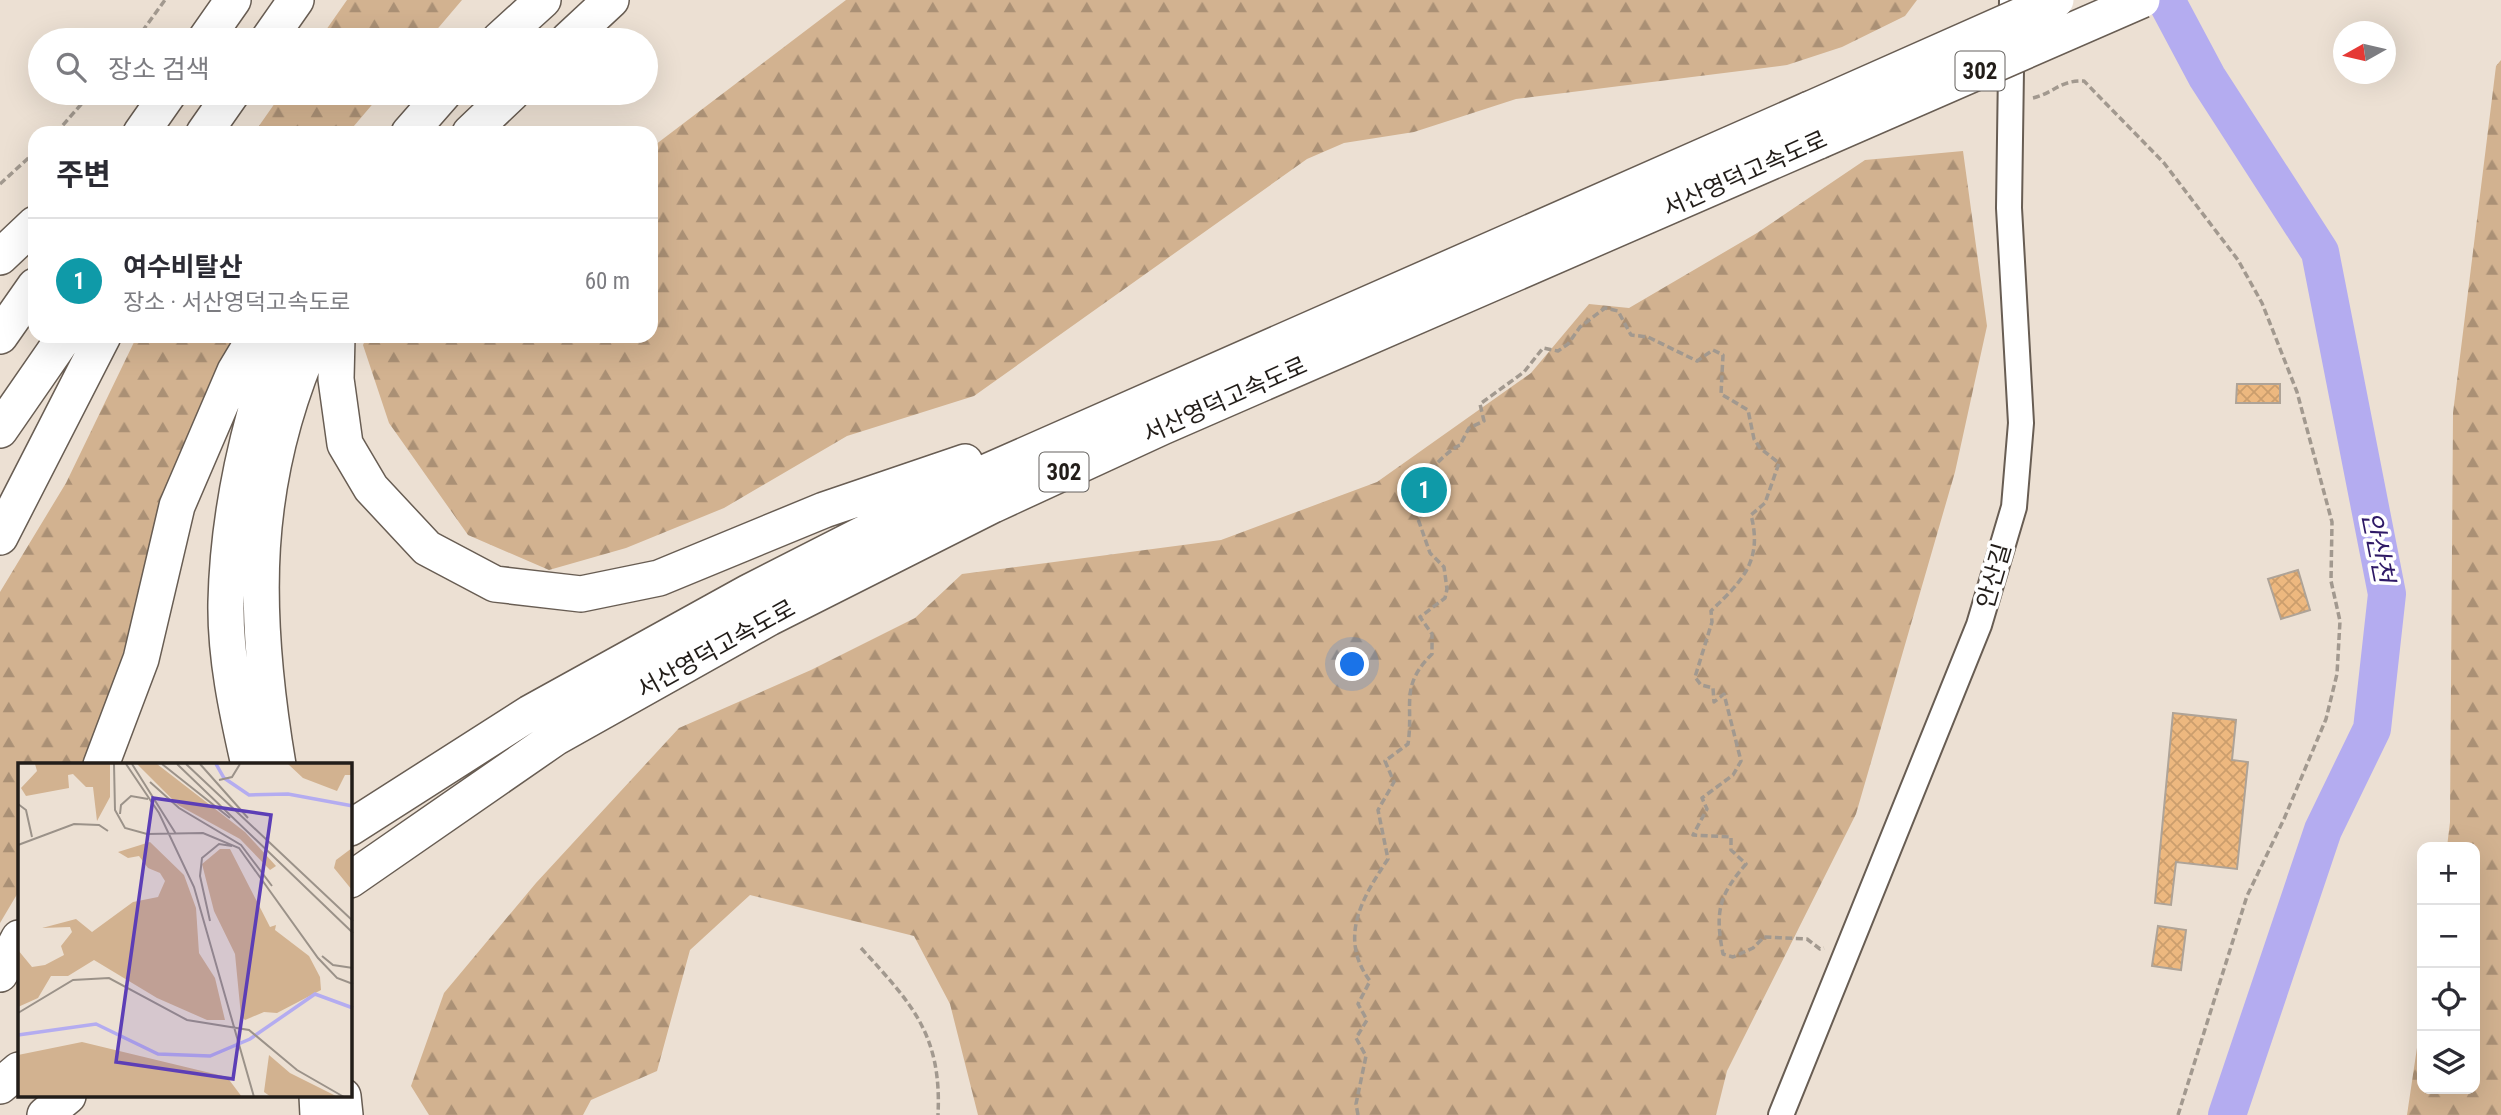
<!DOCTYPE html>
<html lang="ko">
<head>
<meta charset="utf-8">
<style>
	:root { --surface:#fff; --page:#f2f2f3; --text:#2b2b33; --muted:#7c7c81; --line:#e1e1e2; --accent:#5c3eb6 }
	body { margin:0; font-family:"Roboto Condensed","Noto Sans KR",sans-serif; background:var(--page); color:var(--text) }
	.controls { position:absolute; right:21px; bottom:21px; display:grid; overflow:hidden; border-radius:14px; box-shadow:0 7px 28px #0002 }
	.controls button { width:63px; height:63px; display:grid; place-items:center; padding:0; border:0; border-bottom:2px solid var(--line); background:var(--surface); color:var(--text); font:35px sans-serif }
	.compass { position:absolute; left:2333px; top:21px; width:63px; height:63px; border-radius:50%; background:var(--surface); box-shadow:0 7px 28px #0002; rotate:262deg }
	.you { position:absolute; left:1353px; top:665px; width:24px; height:24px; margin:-18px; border:5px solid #fff; border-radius:50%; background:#1a73e8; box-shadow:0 0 0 10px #1a73e833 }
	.badge { display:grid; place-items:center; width:46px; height:46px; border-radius:50%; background:var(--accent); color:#fff; font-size:23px; font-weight:700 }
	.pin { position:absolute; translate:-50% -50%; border:4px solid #fff; box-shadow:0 2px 7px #0006 }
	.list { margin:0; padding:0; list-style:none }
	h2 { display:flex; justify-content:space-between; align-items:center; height:91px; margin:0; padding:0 28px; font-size:30px }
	h2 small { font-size:23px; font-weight:400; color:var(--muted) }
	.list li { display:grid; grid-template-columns:46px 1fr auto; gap:21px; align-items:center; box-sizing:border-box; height:126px; padding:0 28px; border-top:2px solid var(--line) }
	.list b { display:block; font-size:26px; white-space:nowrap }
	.list p { margin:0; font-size:23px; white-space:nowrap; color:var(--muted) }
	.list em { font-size:23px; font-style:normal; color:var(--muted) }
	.icon { flex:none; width:38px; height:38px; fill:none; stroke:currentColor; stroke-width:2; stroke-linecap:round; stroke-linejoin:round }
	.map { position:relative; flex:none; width:2501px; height:1115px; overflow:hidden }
	.search { position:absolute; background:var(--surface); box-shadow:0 7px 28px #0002; left:28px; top:28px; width:630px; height:77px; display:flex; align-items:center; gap:18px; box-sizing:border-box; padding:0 24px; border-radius:38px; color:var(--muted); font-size:26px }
	.panel { position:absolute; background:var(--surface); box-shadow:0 7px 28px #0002; left:28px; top:126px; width:630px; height:217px; border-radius:21px }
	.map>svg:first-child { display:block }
	.forest { fill:url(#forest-firs) }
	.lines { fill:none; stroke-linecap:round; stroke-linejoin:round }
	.river { stroke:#b4acf0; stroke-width:38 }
	.building { fill:url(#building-cross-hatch); stroke:#aea397; stroke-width:2 }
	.minor-casing { stroke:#685d53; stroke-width:28 }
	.highway-casing { stroke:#685d53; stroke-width:38 }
	.path { stroke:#a2998f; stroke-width:3.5; stroke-dasharray:7 3.5; stroke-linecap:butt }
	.minor { stroke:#fff; stroke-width:24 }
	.highway { stroke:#fff; stroke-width:35 }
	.highway-bridge-casing { stroke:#685d53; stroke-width:38; stroke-linecap:butt }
	.highway-bridge { stroke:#fff; stroke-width:35 }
	.labels { text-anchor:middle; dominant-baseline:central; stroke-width:7; stroke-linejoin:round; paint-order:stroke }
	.shield { fill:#fff; stroke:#64615e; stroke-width:2 }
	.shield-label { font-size:23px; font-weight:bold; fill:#221d19 }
	.street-label { font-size:24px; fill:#221d19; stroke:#fff }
	.water-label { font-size:26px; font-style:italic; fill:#2e1966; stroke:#fff }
	.inset-river { fill:none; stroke:#b4acf0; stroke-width:3.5 }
	.inset-road { fill:none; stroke:#9b9289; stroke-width:2 }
	.view { fill:#5c3eb6; fill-opacity:0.15; stroke:#5c3eb6; stroke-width:3.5 }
	.inset-edge { fill:none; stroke:#221d19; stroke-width:3.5 }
</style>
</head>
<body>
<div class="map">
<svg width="2501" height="1115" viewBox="0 0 2501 1115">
	<defs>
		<pattern id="forest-firs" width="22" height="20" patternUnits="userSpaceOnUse" patternTransform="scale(1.75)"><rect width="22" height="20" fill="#d2b290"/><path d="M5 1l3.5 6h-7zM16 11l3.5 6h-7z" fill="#aa9075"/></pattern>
		<pattern id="building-cross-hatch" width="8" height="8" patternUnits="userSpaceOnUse" patternTransform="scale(1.75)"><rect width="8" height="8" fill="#edb87f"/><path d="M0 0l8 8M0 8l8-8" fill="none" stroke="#cb9e6d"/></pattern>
	</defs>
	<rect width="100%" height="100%" fill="#ece0d3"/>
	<!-- forest -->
	<path class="forest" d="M347 0H462L428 40H319Z
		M846 0H1917L1905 16 1842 47 1787 65 1516 99 1414 132 1344 143 1307 159 974 396 847 436 724 508 626 548 549 570 468 535 389 423 363 345 367 336H651V148Z
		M2501 60V1115H2407L2422 1014V1089H2475V847H2447L2450 822 2453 413 2496 66Z
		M282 93H382L348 133H254Z
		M1963 151 1987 326 1955 472 1856 814 1727 1071 1716 1115H978L950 1004 914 936 750 895 690 950 657 1071 591 1100 583 1115H429L411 1086 444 993 536 883 679 728 811 670 915 618 962 574 1221 540 1377 482 1531 373 1589 304 1629 308 1757 233 1865 160Z
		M137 336H235L164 510 106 713 81 765H19V891L0 923V592L66 483Z"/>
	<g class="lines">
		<!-- river -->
		<path class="river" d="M2166 0 2207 77 2320 252 2387 594 2372 729 2323 830 2227 1115"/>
	</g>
	<!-- building -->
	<path class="building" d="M2237 384H2280V403H2236Z
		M2298 570 2310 610 2281 619 2268 579Z
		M2173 713 2236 720 2232 760 2248 762 2237 869 2176 862 2171 905 2155 903Z
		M2158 926 2186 930 2181 970 2152 966Z"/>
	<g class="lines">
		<!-- minor casing -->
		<g class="minor-casing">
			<path id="minor" d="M1781 1115 1979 625 2014 507 2021 423 2009 208 2012 0"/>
		</g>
		<!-- highway casing -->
		<g class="highway-casing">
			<path id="highway" d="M205 40 233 0
				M268 40 296 0
				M499 40 543 0
				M568 40 611 0
				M141 133 169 93
				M204 133 232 93
				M409 133 444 93
				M470 133 512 93
				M0 257 35 224
				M0 336 35 286
				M337 336 336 379 345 444 371 488 427 548 495 584 581 594 659 578 824 510 965 462
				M0 430 65 336
				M0 537 103 336
				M101 765 141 659 177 506 235 371 256 336
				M249 765C237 712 225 656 226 602 228 512 249 419 280 336
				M278 765C252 611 250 481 315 336
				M350 828 530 713 749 592 975 477 1810 109
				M350 880 555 738 769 618 993 505 1162 427 1819 141
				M0 974 19 938
				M0 1086 19 1070
				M317 1096 318 1115
				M343 1096 345 1115
				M45 1115 68 1096"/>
		</g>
		<!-- path -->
		<path class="path" d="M136 40 165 0
			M2033 98C2054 93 2060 80 2084 81L2164 163 2238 260 2262 303 2297 392 2332 522 2331 581 2340 621 2337 674 2326 719 2284 819 2247 896 2178 1115
			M56 133 91 93
			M0 184 35 152
			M861 948C911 1003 942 1034 938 1115
			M1358 1115 1356 1104 1366 1056 1356 1038 1367 1020 1358 1004 1370 981C1338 938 1362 898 1388 859L1378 810 1394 782 1385 761 1408 744C1414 704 1399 687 1432 654V634L1420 617 1445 598 1447 589 1444 567 1430 553 1418 519 1426 508 1412 497V491C1422 479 1447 450 1460 445L1469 428 1484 421 1480 404 1524 372 1543 348 1558 351 1568 344 1580 327 1605 308 1618 311 1631 335 1648 337 1697 361 1713 350 1723 355 1721 394 1748 410 1754 439 1760 448 1779 463 1765 503 1751 515C1763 561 1742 581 1711 611L1712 622 1695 677 1701 685 1713 688 1714 702 1724 694 1741 761 1733 775 1702 798 1707 809 1693 835 1731 837V850L1746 864C1718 896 1715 913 1723 954L1733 957 1753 948 1764 937 1807 939 1820 949 1824 948"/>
		<!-- minor -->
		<use href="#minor" class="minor"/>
		<!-- highway -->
		<use href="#highway" class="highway"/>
		<!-- highway-bridge casing -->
		<g class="highway-bridge-casing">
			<path id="highway-bridge" d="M1810 109 2056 0
				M1819 141 2142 0"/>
		</g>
		<!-- highway-bridge -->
		<use href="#highway-bridge" class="highway-bridge"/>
	</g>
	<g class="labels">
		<!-- shield labels -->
		<g class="shield">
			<rect x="1955.5" y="51.5" width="49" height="39" rx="5"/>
			<rect x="1039.5" y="452.5" width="49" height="39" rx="5"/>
		</g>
		<g class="shield-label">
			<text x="1980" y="71">302</text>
			<text x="1064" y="472">302</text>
		</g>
		<!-- street labels -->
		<g class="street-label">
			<text transform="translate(1745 174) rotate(-24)">서산영덕고속도로</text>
			<text transform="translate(1225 400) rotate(-24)">서산영덕고속도로</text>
			<text transform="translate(1994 576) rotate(-74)">안산길</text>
			<text transform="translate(716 649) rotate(-29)">서산영덕고속도로</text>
		</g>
		<!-- water labels -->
		<g class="water-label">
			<text transform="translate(2378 547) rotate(79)">안산천</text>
		</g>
	</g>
	<!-- overview -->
	<g transform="translate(18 763)">
		<rect width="334" height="334" fill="#ece0d3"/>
		<path d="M17 1H92V34L79 58 75 24H68L55 11 50 12 51 25 8 33 3 25 19 8ZM119 1H139L227 69 258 103 252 107 222 76 160 42ZM270 1H334V12H327L319 28 285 15ZM132 79 166 112 178 145 181 190 197 215 207 257H189L139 235 76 197 50 213H33L20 235 0 244V187L14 204 27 202 46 192 43 183 54 169 52 164 24 165 58 156 74 169 115 139 140 134 147 118 142 110 130 105 121 93 110 95 100 89ZM334 85H335L334 127 316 105 318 97ZM202 86H212L252 164 258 162 257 167 291 193 302 214 303 227 259 250 246 249 227 257 223 253 217 191 196 148 184 101ZM64 279 209 314 224 334H0V292ZM251 292 272 310 320 334H253L246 329Z" fill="#d2b290"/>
		<path class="inset-river" d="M198 1 206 15 231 32 270 31 335 43M0 272 78 261 140 291 192 293 232 276 297 231 335 245"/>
		<path class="inset-road" d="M96 1 97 47 107 65 129 71 185 70 221 85 300 195 319 215 335 221M108 1 141 50 176 124 236 334M114 1 158 71M144 1 212 55M159 1 335 170M168 1 335 158M182 1 230 55M201 17 214 14 222 1M132 19 161 45 223 82 254 123M0 41 8 47 14 74M102 51 103 42 113 33 130 36M0 82 56 61 81 62 90 68M192 158 182 113 184 95 201 81 214 83M304 193 315 202 335 205M0 250 55 217 91 215 169 257 231 267 279 307 326 334"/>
		<path class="view" d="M135 35 253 52 215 316 98 299Z"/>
		<rect width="334" height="334" class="inset-edge"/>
	</g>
</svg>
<div class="controls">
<button>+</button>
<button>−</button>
<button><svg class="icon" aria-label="locate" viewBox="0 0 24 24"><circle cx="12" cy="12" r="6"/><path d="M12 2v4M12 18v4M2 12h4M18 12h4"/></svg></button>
<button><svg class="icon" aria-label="layers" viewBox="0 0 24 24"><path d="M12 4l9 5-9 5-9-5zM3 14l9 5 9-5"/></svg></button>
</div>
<svg class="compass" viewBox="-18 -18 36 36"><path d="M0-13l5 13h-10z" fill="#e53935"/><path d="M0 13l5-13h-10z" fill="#7c7c81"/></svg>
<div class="you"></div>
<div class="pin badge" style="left:1424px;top:490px;background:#0f9aa8">1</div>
<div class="search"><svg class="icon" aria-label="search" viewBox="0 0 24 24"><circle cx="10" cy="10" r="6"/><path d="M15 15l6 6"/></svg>장소 검색</div>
<section class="panel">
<h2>주변<small></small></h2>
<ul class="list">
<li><span class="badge" style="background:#0f9aa8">1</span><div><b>여수비탈산</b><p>장소 · 서산영덕고속도로</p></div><em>60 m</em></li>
</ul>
</section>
</div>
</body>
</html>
